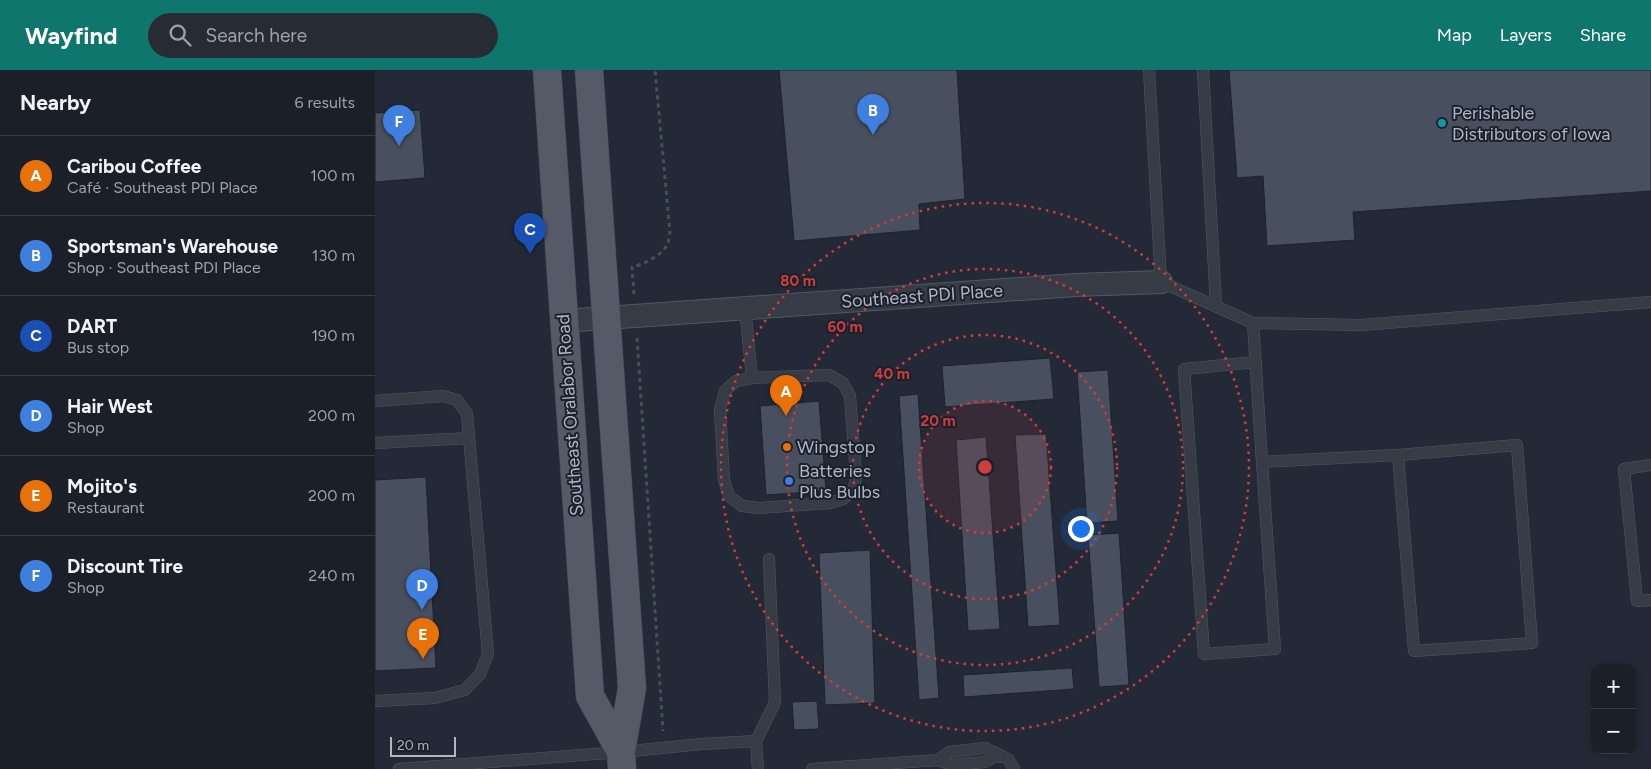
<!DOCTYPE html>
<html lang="en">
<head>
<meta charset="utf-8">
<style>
	:root { --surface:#1a1f28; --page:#272c34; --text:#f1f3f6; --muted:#9fa2a8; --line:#383d45; --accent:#0f766e }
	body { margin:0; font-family:Figtree,sans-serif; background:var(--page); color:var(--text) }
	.controls { position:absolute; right:15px; bottom:15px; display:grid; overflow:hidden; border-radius:10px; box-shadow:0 2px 12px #0003 }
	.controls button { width:45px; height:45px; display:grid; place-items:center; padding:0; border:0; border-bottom:1px solid var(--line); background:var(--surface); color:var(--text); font:25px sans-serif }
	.scale { position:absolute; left:15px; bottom:12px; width:66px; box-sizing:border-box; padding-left:5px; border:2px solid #b0b6c3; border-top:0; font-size:14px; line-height:18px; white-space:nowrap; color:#b0b6c3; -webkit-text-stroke:4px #1b202b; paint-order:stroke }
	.you { position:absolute; left:705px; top:458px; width:18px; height:18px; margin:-12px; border:4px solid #fff; border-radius:50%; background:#1a73e8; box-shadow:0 0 0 8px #1a73e833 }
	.badge { display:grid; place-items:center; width:32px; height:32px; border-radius:50%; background:var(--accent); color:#fff; font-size:16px; font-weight:700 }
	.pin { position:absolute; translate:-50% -41px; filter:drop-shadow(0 1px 2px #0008) }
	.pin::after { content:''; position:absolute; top:26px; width:18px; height:15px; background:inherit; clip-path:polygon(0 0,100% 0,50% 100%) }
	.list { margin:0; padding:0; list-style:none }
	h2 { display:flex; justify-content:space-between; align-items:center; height:65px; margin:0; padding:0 20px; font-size:21px }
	h2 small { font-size:16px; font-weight:400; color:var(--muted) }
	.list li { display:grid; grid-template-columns:32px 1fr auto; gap:15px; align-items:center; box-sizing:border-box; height:80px; padding:0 20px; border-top:1px solid var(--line) }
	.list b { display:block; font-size:19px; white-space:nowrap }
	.list p { margin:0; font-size:16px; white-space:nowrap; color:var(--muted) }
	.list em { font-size:16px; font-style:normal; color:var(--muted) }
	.icon { flex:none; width:28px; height:28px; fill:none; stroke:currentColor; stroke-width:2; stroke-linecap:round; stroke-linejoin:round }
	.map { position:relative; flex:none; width:1276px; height:699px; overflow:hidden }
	header { display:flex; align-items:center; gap:30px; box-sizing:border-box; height:70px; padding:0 25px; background:var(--accent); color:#fff }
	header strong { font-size:24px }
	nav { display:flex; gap:28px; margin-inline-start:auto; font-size:18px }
	.search { width:350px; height:45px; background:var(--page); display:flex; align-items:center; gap:12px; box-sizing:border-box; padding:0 18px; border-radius:28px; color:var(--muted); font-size:19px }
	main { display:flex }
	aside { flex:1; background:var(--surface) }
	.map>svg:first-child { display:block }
	.building { fill:#484f5e; stroke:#1d222d }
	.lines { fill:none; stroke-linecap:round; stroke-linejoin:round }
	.service-casing { stroke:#535964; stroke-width:12 }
	.minor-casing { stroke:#535964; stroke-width:24 }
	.primary-casing { stroke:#3f4450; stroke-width:29 }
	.path { stroke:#445256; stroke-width:3; stroke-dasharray:4 4; stroke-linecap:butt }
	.service { stroke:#363b46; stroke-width:11 }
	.minor { stroke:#363b46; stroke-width:22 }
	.primary { stroke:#545a66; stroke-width:28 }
	.ring { fill:none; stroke:#d03d3f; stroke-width:2.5; stroke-dasharray:2.5 5 }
	.culture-dot { fill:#0f9aa8; stroke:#1b202b; stroke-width:2 }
	.food-dot { fill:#e8710a; stroke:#1b202b; stroke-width:2 }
	.shop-dot { fill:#3f7fe0; stroke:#1b202b; stroke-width:2 }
	.labels { text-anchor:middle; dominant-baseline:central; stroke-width:4; stroke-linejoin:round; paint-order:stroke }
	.poi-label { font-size:18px; fill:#b0b6c3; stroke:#1b202b; text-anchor:start }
	.street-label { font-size:18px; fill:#b0b6c3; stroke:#1b202b }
	.centre { fill:#d03d3f; stroke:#1b202b; stroke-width:2.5 }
	.ring-label { font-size:15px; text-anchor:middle; font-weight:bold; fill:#d03d3f; stroke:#1b202b; stroke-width:4; stroke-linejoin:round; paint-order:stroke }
</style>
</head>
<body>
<header>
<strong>Wayfind</strong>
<div class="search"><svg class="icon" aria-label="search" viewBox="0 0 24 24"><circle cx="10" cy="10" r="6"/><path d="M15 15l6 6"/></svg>Search here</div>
<nav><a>Map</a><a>Layers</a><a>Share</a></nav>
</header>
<main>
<aside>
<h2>Nearby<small>6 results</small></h2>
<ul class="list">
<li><span class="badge" style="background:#e8710a">A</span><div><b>Caribou Coffee</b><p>Café · Southeast PDI Place</p></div><em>100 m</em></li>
<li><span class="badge" style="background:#3f7fe0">B</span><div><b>Sportsman's Warehouse</b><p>Shop · Southeast PDI Place</p></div><em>130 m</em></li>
<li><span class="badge" style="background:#1a4fb4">C</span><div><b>DART</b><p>Bus stop</p></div><em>190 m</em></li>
<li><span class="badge" style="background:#3f7fe0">D</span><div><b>Hair West</b><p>Shop</p></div><em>200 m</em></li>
<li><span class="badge" style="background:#e8710a">E</span><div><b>Mojito's</b><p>Restaurant</p></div><em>200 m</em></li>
<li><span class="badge" style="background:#3f7fe0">F</span><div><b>Discount Tire</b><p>Shop</p></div><em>240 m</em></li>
</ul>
</aside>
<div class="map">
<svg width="1276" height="699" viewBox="0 0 1276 699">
	<rect width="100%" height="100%" fill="#232936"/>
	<!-- building -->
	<path class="building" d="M404 0H582L590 129 544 134 545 160 419 171Z
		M854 0H1276V121L978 142 980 170 892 176 888 106 862 108Z
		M45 40 50 108 0 112V43Z
		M675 288 679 329 570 337 567 296Z
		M733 300 743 451 712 453 702 302Z
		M543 324 564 628 544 630 524 326Z
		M444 331 451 421 391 425 385 336Z
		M671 364 685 555 653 557 640 365Z
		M611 367 625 559 593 561 581 370Z
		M51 407 61 598 0 601V410Z
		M744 463 754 615 724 617 713 465Z
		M495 480 500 633 450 635 444 483Z
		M697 598 699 619 589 627 588 605Z
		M442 631 444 659 419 660 417 632Z"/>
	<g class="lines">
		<!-- service casing -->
		<g class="service-casing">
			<path id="service" d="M774 0 786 212 878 253 887 392 1023 385 1142 375 1157 573 1039 581 1023 385
				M828 0 841 235
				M370 238 377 308
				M878 253 986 255 1276 232
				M881 292 809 299 829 584 900 579 887 392
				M454 305 468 313 475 326 481 406 479 419 468 429 455 433 384 438 367 436 354 426 349 410 345 339 350 321 361 311 377 308Z
				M0 331 68 326 82 330 92 344 113 584 105 604 90 620 60 628 0 631
				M0 373 94 368
				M1276 395 1249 399 1262 531 1276 530
				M381 671 400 632 394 489
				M563 690 574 682 610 678 629 687
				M24 699 246 682 327 674 381 671 383 699
				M437 699 563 690 577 695 610 692 620 687H629L633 689 639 699"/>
		</g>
		<!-- minor casing -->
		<g class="minor-casing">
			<path id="minor" d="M188 251 701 215 786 212"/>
		</g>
		<!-- primary casing -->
		<g class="primary-casing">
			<path id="primary" d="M172 0 215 626 246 682
				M214 0 257 618 246 682 247 699"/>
		</g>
		<!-- path -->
		<path class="path" d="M259 224 257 197C268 195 287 185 292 175 294 171 294 167 295 163L280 0
			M262 268 288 661"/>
		<!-- service -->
		<use href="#service" class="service"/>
		<!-- minor -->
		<use href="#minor" class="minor"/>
		<!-- primary -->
		<use href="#primary" class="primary"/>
	</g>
	<!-- distance rings -->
	<circle cx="610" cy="397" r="66" fill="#d03d3f" fill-opacity=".12"/>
	<g class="ring">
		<circle cx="610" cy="397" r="66"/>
		<circle cx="610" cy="397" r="132"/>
		<circle cx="610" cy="397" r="198"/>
		<circle cx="610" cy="397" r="264"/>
	</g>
	<!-- markers -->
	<circle class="culture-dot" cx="1067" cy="53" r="5"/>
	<circle class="food-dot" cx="412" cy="377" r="5"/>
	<circle class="shop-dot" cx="414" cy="411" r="5"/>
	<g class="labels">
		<!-- poi labels -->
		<g class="poi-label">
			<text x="1077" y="43">Perishable<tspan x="1077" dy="21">Distributors of Iowa</tspan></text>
			<text x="422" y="377">Wingstop</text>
			<text x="424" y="401">Batteries<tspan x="424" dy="21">Plus Bulbs</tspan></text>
		</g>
		<!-- street labels -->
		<g class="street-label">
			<text transform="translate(547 226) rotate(-4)">Southeast PDI Place</text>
			<text transform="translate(195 345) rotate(-94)">Southeast Oralabor Road</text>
		</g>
	</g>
	<circle cx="610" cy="397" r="8" class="centre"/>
	<g class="ring-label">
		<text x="423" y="216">80 m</text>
		<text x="470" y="262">60 m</text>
		<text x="517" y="309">40 m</text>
		<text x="563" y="356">20 m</text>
	</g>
</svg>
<div class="controls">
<button>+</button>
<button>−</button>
</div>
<div class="scale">20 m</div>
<div class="you"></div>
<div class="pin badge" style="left:411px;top:346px;background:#e8710a">A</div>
<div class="pin badge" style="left:498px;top:65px;background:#3f7fe0">B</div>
<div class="pin badge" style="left:155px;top:184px;background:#1a4fb4">C</div>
<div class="pin badge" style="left:47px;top:540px;background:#3f7fe0">D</div>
<div class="pin badge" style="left:48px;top:589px;background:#e8710a">E</div>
<div class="pin badge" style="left:24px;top:76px;background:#3f7fe0">F</div>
</div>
</main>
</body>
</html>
